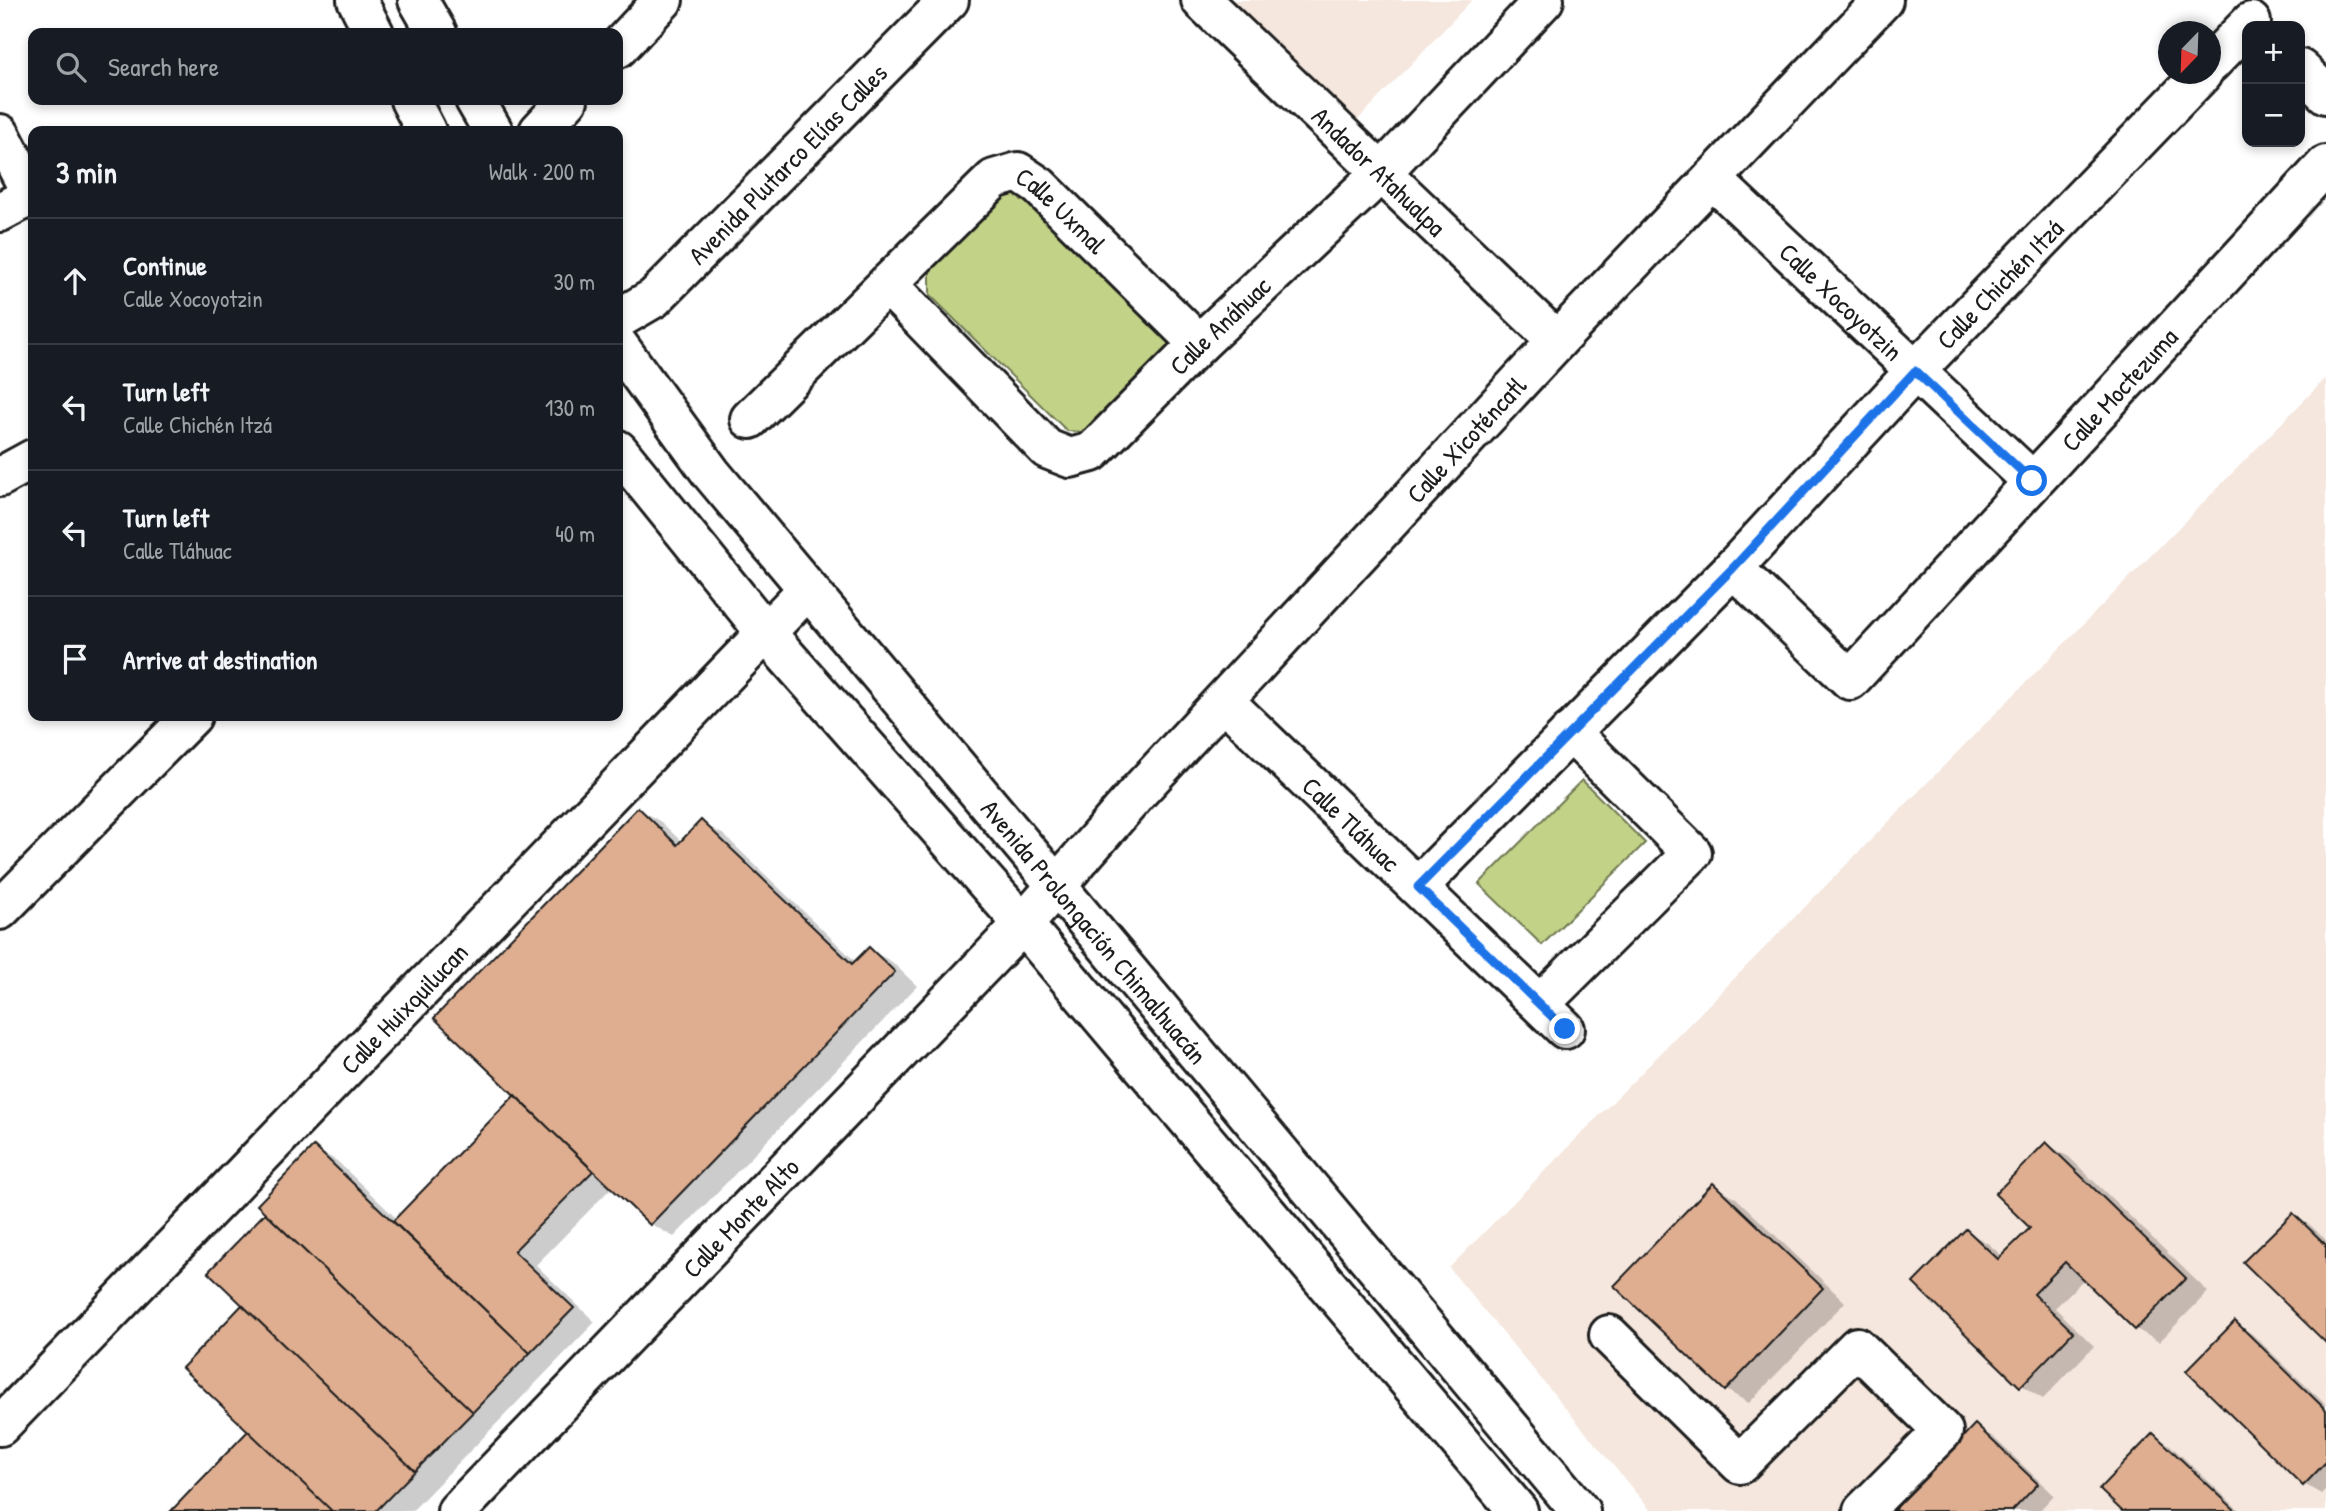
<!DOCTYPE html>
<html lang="en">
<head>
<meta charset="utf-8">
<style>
	:root { --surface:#171b24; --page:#242831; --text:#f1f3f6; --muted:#9ea1a6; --line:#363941 }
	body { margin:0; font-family:"Patrick Hand",sans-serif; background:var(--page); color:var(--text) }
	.controls { position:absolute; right:21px; top:21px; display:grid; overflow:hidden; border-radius:14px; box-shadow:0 4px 10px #0003 }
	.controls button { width:63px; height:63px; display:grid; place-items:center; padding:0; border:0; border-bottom:2px solid var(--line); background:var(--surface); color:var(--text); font:35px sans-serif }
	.compass { position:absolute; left:2158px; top:21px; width:63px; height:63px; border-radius:50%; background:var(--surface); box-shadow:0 4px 10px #0003; rotate:203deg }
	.stop { position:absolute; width:21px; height:21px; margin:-16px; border:5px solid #1a73e8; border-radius:50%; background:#fff }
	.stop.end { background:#1a73e8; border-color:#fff; box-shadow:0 2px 7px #0008 }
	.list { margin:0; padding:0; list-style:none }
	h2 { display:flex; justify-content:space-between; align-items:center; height:91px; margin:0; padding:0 28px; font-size:30px }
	h2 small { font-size:23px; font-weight:400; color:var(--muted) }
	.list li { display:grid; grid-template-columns:46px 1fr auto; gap:21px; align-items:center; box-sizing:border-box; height:126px; padding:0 28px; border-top:2px solid var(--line) }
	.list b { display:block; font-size:26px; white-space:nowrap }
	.list p { margin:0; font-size:23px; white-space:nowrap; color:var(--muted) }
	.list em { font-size:23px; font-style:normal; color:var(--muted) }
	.icon { flex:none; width:38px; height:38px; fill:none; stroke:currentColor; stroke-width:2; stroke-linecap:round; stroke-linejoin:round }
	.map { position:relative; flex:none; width:2326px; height:1511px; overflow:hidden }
	.search { position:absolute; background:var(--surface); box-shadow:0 4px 10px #0003; left:28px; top:28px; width:595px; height:77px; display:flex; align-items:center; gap:18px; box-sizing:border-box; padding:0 24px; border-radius:14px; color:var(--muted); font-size:26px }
	.panel { position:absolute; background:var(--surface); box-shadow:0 4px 10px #0003; left:28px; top:126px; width:595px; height:595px; border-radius:14px }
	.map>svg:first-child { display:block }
	.built { fill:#f5e7de }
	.green { fill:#c2d387; stroke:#6f7852; stroke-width:2 }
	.shadow { fill:#0003 }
	.building { fill:#dfae91; stroke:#1c1c1c; stroke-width:2 }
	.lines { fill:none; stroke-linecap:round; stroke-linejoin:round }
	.minor-casing { stroke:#1c1c1c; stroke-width:44 }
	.minor { stroke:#fff; stroke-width:38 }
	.route { stroke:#1a73e8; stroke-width:9 }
	.labels { text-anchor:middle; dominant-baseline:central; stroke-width:5; stroke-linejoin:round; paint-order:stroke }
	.street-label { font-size:26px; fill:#1c1c1c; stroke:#fff }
</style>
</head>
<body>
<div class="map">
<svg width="2326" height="1511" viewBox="0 0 2326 1511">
	<rect width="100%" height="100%" fill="#fff"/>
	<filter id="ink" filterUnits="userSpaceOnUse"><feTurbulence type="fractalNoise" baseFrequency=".0143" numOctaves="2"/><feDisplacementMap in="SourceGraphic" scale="14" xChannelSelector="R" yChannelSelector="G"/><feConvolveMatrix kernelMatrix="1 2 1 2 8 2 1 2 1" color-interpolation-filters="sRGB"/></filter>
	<g filter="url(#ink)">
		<!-- built -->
		<path class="built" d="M1218 0H1472L1352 126Z
			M2326 378V1511H1651L1449 1268Z"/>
		<!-- green -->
		<path class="green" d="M1035 189 1172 325V345L1084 432 1067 431 930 295V268L1005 191Z
			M1582 780 1645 843 1542 945 1479 884Z"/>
		<!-- shadow -->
		<path class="shadow" d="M639 809 661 822 682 842 701 822 724 835 856 962 869 949 892 962 917 986 674 1237 651 1224 612 1187 536 1265 595 1322 412 1511H173L251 1431 184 1368 245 1305 210 1272 268 1213 314 1148 337 1161 397 1219 517 1095Z
			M2046 1144 2069 1157 2208 1292 2159 1342 2136 1329 2085 1278 2055 1308 2094 1346 2043 1399 2021 1385 1966 1231 1989 1244 2003 1257 2032 1228Z
			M1713 1185 1736 1198 1845 1302 1749 1403 1726 1390 1617 1286Z
			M2293 1215 2310 1225 2326 1240V1341Z
			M2235 1324 2252 1334 2326 1405V1489L2321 1494 2304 1484Z
			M1975 1427 1993 1437 2054 1495 2039 1511H1895Z
			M2153 1435 2170 1445 2240 1511H2124Z"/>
		<!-- building -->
		<path class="building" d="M638 807 677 845 701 820 852 964 869 947 895 972 650 1225 434 1018Z
			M515 1095 593 1171 514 1251 574 1308 530 1353 393 1221Z
			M2046 1142 2186 1278 2135 1330 2065 1262 2034 1294 2073 1332 2020 1387 1913 1283 1966 1229 1998 1259 2030 1228 1995 1194Z
			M314 1146 530 1353 473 1412 257 1205Z
			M1713 1183 1823 1288 1725 1391 1614 1286Z
			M265 1213 473 1412 415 1471 208 1272Z
			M2293 1213 2326 1245V1343L2243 1262Z
			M242 1305 415 1471 376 1511H332L182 1368Z
			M2235 1321 2326 1410V1462L2303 1486 2186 1371Z
			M1975 1424 2038 1484 2012 1511H1893Z
			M248 1431 332 1511H171Z
			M2153 1433 2236 1511H2122L2099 1489Z"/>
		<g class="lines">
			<!-- minor casing -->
			<g class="minor-casing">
				<g id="minor">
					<path d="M357 0 374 33"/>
					<path d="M418 0 437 33"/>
					<path id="s1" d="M1201 0 1557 341"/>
					<path d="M618 48 663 0"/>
					<path d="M2210 64 2251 22"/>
					<path d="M2300 69 2326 94"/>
					<path d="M410 100 426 131"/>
					<path d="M475 100 493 131"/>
					<path d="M539 131 568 100"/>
					<path d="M0 134 33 197"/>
					<path id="s2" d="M1712 179 2032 481"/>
					<path d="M0 212 32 195"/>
					<path id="s3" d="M887 284 1047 449 1070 458 1092 452 1199 344 1383 171 1544 0"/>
					<path id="s4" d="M618 319 654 298 949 0"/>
					<path id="s5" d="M618 345 711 473 1580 1511"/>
					<path id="s6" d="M750 419 994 179 1018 172 1039 186 1199 344"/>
					<path d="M618 450 766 633 1023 924 1518 1511"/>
					<path d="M0 477 33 459"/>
					<path id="s7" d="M1733 568 1850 680 2326 165"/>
					<path id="s8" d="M1224 701 1565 1029"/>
					<path id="s9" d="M1418 887 1733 568 1915 371 2202 74"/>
					<path d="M0 910 192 716"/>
					<path d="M1540 1004 1692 853 1570 732"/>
					<path d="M1609 1335 1740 1464 1857 1347 1943 1431 1863 1511"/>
					<path id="s10" d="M0 1426 808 589"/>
					<path id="s11" d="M457 1511 1023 924 1140 790 1557 341 1883 0"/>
				</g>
			</g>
			<!-- minor -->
			<use href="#minor" class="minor"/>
		</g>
	</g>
	<g class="lines" filter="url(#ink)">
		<!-- route -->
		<path class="route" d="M1565 1029 1418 887 1733 568 1915 371 2032 481"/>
	</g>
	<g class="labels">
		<!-- street labels -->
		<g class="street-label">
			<text stroke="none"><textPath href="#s4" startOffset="231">Avenida Plutarco Elías Calles</textPath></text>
			<text stroke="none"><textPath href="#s1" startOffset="247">Andador Atahualpa</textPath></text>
			<text stroke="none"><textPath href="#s6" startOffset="425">Calle Uxmal</textPath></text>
			<text stroke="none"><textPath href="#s9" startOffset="838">Calle Chichén Itzá</textPath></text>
			<text stroke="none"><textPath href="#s2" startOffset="178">Calle Xocoyotzin</textPath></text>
			<text stroke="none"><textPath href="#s3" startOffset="457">Calle Anáhuac</textPath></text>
			<text stroke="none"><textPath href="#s7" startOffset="558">Calle Moctezuma</textPath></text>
			<text stroke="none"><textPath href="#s11" startOffset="1472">Calle Xicoténcatl</textPath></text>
			<text stroke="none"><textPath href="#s8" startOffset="177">Calle Tláhuac</textPath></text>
			<text stroke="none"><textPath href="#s5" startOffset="756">Avenida Prolongación Chimalhuacán</textPath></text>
			<text stroke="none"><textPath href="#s10" startOffset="581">Calle Huixquilucan</textPath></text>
			<text stroke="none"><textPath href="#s11" startOffset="408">Calle Monte Alto</textPath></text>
		</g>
	</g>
</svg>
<div class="controls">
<button>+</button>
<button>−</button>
</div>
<svg class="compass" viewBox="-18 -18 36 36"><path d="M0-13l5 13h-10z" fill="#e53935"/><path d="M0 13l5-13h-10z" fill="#9ea1a6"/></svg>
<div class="stop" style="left:2032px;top:481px"></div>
<div class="stop end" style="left:1565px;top:1029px"></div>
<div class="search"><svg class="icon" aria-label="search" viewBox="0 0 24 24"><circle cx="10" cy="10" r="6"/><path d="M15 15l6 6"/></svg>Search here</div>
<section class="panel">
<h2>3 min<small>Walk · 200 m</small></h2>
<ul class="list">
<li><svg class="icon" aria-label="ahead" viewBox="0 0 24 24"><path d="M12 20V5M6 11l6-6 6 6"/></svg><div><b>Continue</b><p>Calle Xocoyotzin</p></div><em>30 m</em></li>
<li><svg class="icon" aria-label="left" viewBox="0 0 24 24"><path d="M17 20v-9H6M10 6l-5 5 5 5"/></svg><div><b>Turn left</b><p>Calle Chichén Itzá</p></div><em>130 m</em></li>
<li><svg class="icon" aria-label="left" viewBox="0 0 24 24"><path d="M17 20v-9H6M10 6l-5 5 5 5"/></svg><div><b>Turn left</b><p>Calle Tláhuac</p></div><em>40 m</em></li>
<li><svg class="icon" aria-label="arrive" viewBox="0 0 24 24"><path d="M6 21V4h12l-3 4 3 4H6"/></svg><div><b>Arrive at destination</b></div></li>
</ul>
</section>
</div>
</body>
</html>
